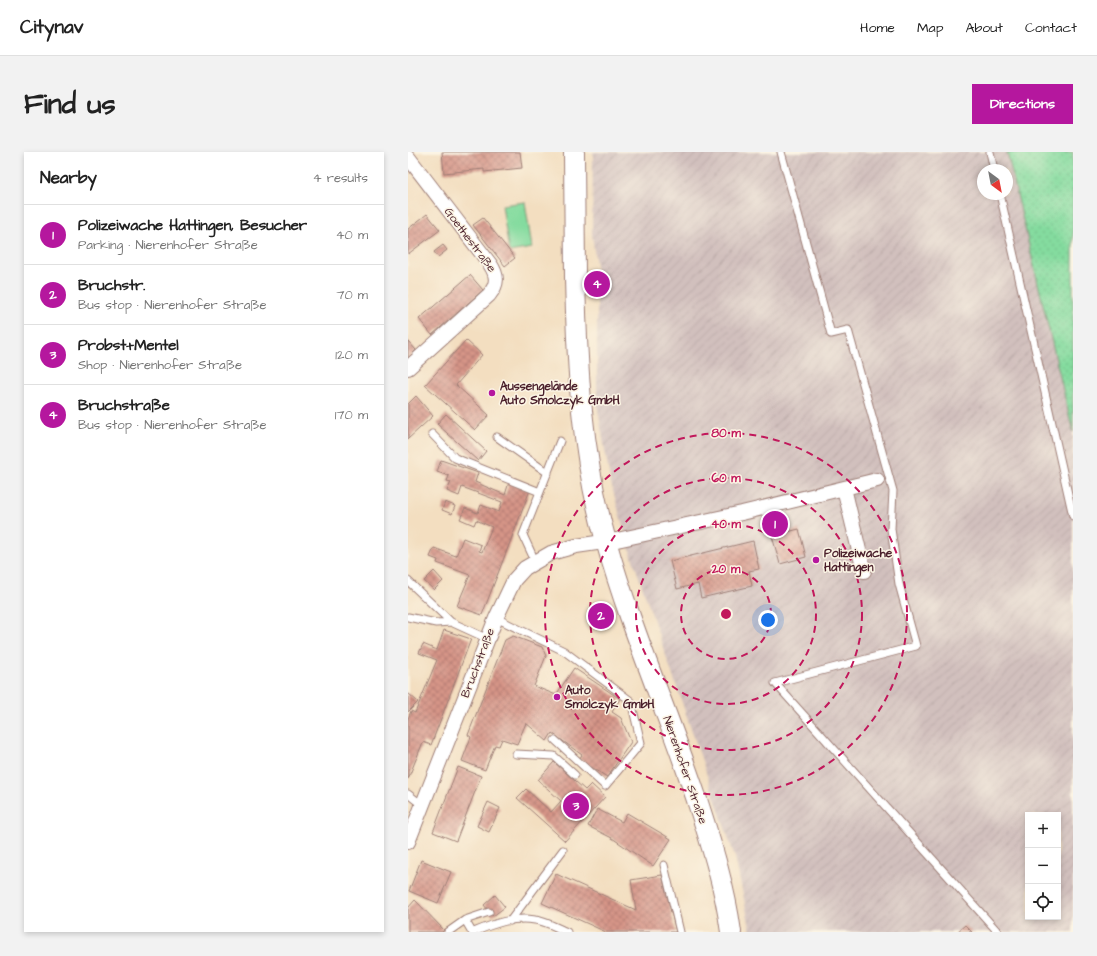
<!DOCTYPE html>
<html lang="en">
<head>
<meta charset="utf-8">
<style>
	:root { --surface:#fff; --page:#f2f2f2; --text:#222; --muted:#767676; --line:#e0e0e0; --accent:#b5179e }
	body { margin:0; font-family:"Architects Daughter",sans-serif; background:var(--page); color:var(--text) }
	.controls { position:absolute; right:12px; bottom:12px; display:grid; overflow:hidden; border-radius:0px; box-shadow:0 2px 6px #0003 }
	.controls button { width:36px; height:36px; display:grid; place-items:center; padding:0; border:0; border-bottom:1px solid var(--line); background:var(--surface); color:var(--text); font:20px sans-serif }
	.compass { position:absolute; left:569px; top:12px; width:36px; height:36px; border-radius:50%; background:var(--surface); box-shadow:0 2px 6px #0003; rotate:148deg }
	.you { position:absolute; left:360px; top:468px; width:14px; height:14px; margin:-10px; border:3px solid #fff; border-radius:50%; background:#1a73e8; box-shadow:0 0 0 6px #1a73e833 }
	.badge { display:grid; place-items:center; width:26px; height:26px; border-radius:50%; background:var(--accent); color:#fff; font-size:13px; font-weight:700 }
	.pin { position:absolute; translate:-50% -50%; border:2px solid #fff; box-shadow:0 1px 4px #0006 }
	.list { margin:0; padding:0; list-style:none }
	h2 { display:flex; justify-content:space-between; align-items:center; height:52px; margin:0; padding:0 16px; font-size:17px }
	h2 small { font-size:13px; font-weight:400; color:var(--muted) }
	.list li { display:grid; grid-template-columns:26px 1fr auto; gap:12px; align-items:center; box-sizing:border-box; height:60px; padding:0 16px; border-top:1px solid var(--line) }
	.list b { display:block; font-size:15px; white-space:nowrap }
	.list p { margin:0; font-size:13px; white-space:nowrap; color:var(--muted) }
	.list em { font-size:13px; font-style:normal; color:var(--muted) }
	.icon { flex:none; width:22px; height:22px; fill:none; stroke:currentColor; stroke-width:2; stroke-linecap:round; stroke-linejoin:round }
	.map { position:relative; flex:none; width:665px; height:780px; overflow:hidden; border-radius:0px }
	header { display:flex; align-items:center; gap:24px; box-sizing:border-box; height:56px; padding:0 20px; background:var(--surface); border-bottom:1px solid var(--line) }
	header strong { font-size:19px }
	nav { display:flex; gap:22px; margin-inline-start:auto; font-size:14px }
	.intro { display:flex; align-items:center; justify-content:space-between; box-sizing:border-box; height:96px; padding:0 24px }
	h1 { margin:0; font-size:28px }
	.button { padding:10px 18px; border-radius:0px; background:var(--accent); color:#fff; font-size:14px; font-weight:700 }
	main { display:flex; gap:24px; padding:0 24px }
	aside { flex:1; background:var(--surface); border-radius:0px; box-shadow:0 2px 6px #0003 }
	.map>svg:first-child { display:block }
	.industrial { fill:url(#industrial-furrows); fill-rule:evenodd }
	.grass { fill:url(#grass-dots); stroke:#677d65 }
	.pitch { fill:#84db9f; stroke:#677d65 }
	.building { fill:url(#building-cross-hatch) }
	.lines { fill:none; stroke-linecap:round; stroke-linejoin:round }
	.service-casing { stroke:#9e7e76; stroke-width:9 }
	.minor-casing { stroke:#9e7e76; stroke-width:16 }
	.secondary-casing { stroke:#9e7e76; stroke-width:22 }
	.service { stroke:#fff; stroke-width:7 }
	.minor { stroke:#fff; stroke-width:14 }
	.secondary { stroke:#fff; stroke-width:20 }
	.ring { fill:none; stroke:#c2185b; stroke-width:2; stroke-dasharray:7 5 }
	.poi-dot { fill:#b5179e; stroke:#fcf5e5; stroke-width:1.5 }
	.labels { text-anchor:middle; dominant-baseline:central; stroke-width:3; stroke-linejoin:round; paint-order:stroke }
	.street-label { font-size:12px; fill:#4a1f2b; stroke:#fcf5e5 }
	.poi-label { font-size:12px; font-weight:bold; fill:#4a1f2b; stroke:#fcf5e5; text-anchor:start }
	.centre { fill:#c2185b; stroke:#fcf5e5; stroke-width:2 }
	.ring-label { font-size:12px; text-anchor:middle; font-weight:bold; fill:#c2185b; stroke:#fcf5e5; stroke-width:3; stroke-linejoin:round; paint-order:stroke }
</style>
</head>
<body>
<header>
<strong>Citynav</strong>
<nav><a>Home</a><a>Map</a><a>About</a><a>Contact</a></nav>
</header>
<div class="intro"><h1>Find us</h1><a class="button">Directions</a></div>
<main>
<aside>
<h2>Nearby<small>4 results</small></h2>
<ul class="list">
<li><span class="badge">1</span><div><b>Polizeiwache Hattingen, Besucher</b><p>Parking · Nierenhofer Straße</p></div><em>40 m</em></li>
<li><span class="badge">2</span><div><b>Bruchstr.</b><p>Bus stop · Nierenhofer Straße</p></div><em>70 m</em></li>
<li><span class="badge">3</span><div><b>Probst+Mentel</b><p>Shop · Nierenhofer Straße</p></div><em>120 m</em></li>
<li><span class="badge">4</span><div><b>Bruchstraße</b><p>Bus stop · Nierenhofer Straße</p></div><em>170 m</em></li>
</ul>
</aside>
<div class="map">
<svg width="665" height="780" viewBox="0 0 665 780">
	<defs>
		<pattern id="industrial-furrows" width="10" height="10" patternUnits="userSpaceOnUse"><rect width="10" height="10" fill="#d1c0bd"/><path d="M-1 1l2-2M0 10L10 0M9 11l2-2" fill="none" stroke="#b5a5a3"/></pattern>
		<pattern id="grass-dots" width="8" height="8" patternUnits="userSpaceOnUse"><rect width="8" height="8" fill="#84db9f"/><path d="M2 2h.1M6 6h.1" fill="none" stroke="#74bc89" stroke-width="1.8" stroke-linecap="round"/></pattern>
		<pattern id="building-cross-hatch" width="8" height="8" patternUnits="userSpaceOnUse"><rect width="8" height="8" fill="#d59487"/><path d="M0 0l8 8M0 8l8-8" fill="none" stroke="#af786f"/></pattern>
	</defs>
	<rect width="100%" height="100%" fill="#fcf5e5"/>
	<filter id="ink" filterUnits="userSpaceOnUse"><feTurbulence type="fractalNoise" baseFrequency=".025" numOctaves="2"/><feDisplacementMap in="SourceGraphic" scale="8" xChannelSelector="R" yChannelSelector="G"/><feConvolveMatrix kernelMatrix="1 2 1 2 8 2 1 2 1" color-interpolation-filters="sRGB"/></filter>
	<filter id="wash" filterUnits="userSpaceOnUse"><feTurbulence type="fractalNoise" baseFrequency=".012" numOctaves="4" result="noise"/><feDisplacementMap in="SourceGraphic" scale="16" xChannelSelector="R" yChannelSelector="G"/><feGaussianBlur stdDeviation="0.9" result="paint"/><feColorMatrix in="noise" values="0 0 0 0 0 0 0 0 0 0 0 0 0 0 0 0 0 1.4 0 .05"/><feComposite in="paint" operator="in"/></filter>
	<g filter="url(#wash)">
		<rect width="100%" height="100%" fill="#f3dec0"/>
		<!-- industrial -->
		<path class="industrial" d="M185 0H599L665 280V780H343L327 705 222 399 202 328 189 252V121L184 82ZM575 18H599V42H575ZM620 663H650V765H620Z"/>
		<!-- grass -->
		<path class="grass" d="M599 0H665V280L657 246Z"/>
		<!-- pitch -->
		<path class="pitch" d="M117 50 124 96 101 100 94 53Z"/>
		<g id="blocks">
			<!-- building -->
			<path class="building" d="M34 0H112L114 16 76 20V17L36 21Z
				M19 62 32 78 0 102V77Z
				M75 66 107 106 97 114 65 73Z
				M35 93 39 98 30 105 26 100Z
				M62 123 75 138 24 183 11 167Z
				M58 188 74 203 48 233 81 263 67 278 17 233Z
				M0 189 8 198 0 206Z
				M8 244 25 264 0 287V252Z
				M38 262 78 299 70 309 29 272Z
				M33 308 70 321 67 330 97 343 101 330 122 338 74 463 49 454 62 423 29 411 30 408 22 405 26 396 48 404 55 386 73 393 71 399 74 400 84 375 68 368 66 373 52 367 57 356 70 361 73 353 91 360 94 350 54 335 51 344 39 339 43 330 39 329 41 324 29 320Z
				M37 350 47 354 44 362 34 358Z
				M391 377 398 405 372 412 364 384Z
				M345 389 351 417 341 419 344 434 293 446 290 432 269 437 262 409Z
				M26 419 35 429 26 438 16 429Z
				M36 478 63 487 23 593 15 590 0 627V567L3 559 7 561 29 508 11 501 15 492 29 498Z
				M105 484 134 495 138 504 126 534 148 543 166 516 212 547 204 560 213 566 223 590 199 625 171 607 174 603 144 581 139 589 118 571 109 592 94 587 91 594 87 593 77 618 54 609 63 585 60 583 97 488Z
				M0 541 10 550 0 560Z
				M146 610 177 638 183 632 197 645 157 689 109 646 118 637 143 660 153 649 130 628Z
				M50 615 73 624 48 689 25 680Z
				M80 650 92 656 81 680 69 674Z
				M189 657 214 670 219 661 263 687 245 714 204 686 180 674Z
				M13 708 43 720 30 751 1 739Z
				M148 722 228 758 223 728 254 723 268 780H198L134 751Z
				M87 743 97 755 85 764 76 753Z
				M7 748 36 778 34 780H0V756Z
				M557 773 564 780H549Z"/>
		</g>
	</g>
	<g filter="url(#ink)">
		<use href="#blocks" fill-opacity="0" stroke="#9e7e76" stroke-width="1"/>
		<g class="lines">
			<!-- service casing -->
			<g class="service-casing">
				<path id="service" d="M373 0 423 182 440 178 485 339 483 377 491 432 508 494 367 531 590 780
					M582 0 586 18
					M592 42 665 364
					M24 282 47 306 132 340
					M89 285 140 321
					M127 409 115 383 152 289
					M0 429 43 470 80 487
					M0 465 28 471 43 470
					M88 466 156 499 223 549 233 591 197 634 147 588
					M108 602 146 604 167 623
					M0 642 14 653
					M256 713 272 780
					M102 769 155 698
					M40 780 57 768
					M64 780 57 768 81 760
					M66 780C85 772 106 764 127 768 138 769 149 776 159 780"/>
			</g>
			<!-- minor casing -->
			<g class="minor-casing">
				<path id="minor" d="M0 5 82 112C90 124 90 132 81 143L0 216
					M436 336 456 419
					M0 690 88 466 106 428 117 416 143 401 168 394 209 388 334 361 469 328"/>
			</g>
			<!-- secondary casing -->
			<g class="secondary-casing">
				<path id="secondary" d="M166 0C166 42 167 83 167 125 169 214 173 302 198 389 223 478 261 563 290 651 304 694 317 736 323 780"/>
			</g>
			<!-- service -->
			<use href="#service" class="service"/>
			<!-- minor -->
			<use href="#minor" class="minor"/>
			<!-- secondary -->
			<use href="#secondary" class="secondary"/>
		</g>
	</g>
	<!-- distance rings -->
	<g class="ring">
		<circle cx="318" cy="462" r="45"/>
		<circle cx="318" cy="462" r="90"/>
		<circle cx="318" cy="462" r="136"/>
		<circle cx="318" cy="462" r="181"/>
	</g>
	<!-- markers -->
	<g class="poi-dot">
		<circle cx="84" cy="241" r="4"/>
		<circle cx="408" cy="408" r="4"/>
		<circle cx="149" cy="545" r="4"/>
	</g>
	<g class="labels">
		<!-- street labels -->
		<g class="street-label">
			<text transform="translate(62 88) rotate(53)">Goethestraße</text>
			<text transform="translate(70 511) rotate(-69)">Bruchstraße</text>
			<text transform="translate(277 618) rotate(71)">Nierenhofer Straße</text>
		</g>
		<!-- poi labels -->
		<g class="poi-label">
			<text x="92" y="234">Aussengelände<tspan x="92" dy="14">Auto Smolczyk GmbH</tspan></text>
			<text x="416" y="401">Polizeiwache<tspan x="416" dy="14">Hattingen</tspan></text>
			<text x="157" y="538">Auto<tspan x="157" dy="14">Smolczyk GmbH</tspan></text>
		</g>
	</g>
	<circle cx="318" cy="462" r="6" class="centre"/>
	<g class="ring-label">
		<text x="318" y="285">80 m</text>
		<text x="318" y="330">60 m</text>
		<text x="318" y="376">40 m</text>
		<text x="318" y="421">20 m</text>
	</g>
</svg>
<div class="controls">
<button>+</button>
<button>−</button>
<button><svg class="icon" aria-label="locate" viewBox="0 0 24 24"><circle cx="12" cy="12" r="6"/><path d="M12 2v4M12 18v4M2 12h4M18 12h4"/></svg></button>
</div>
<svg class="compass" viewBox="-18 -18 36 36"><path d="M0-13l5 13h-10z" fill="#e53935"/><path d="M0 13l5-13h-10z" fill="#767676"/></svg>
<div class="you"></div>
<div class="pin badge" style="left:367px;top:372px">1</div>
<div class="pin badge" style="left:193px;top:464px">2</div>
<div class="pin badge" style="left:168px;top:654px">3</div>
<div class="pin badge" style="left:189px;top:132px">4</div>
</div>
</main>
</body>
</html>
